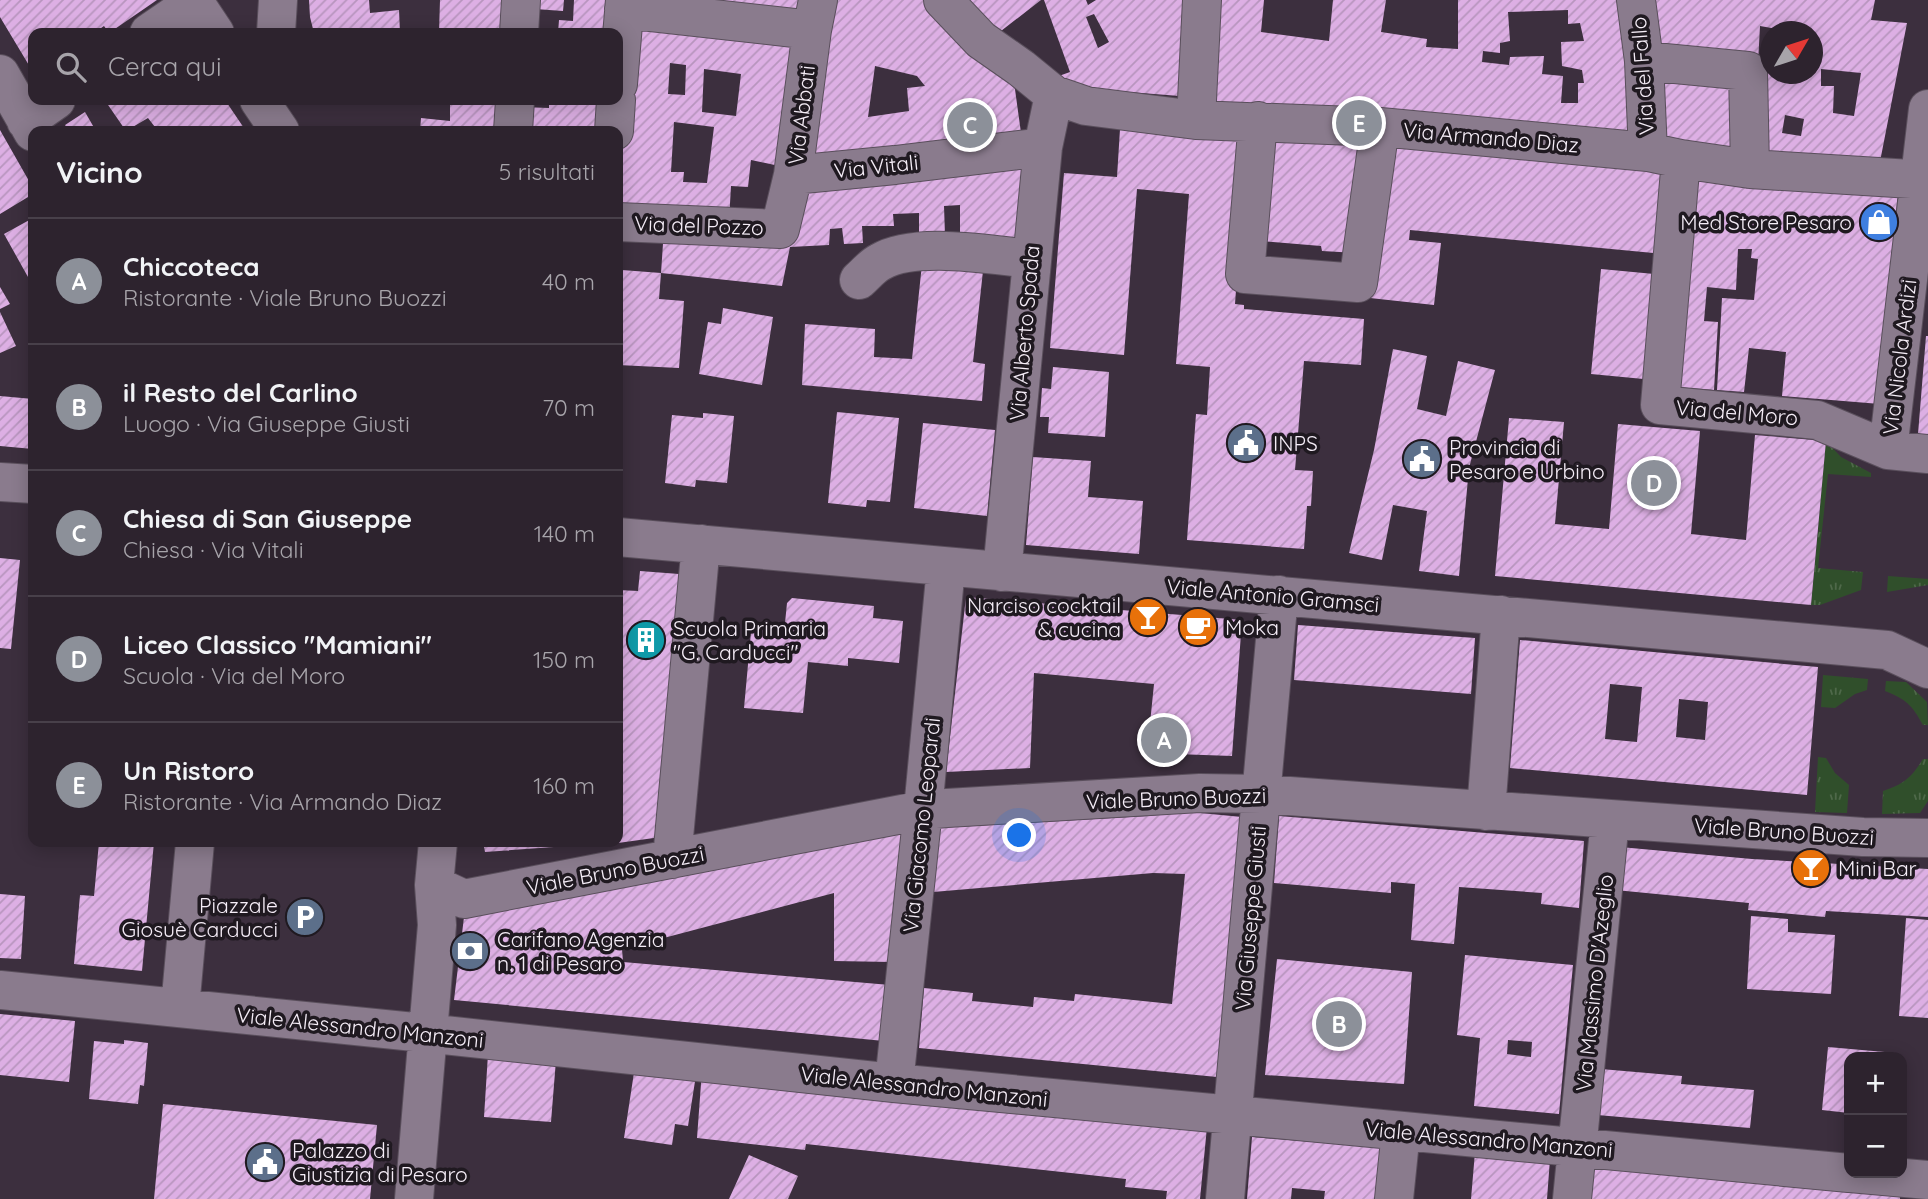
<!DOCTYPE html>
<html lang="it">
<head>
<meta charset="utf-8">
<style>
	:root { --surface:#2d232e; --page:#392f3a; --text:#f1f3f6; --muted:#a7a4aa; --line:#48404a; --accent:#8c9099 }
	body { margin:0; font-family:Quicksand,sans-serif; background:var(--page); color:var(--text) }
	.controls { position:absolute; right:21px; bottom:21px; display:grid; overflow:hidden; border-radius:14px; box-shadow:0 4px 18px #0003 }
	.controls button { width:63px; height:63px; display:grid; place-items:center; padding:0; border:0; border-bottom:2px solid var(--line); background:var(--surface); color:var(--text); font:35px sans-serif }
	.compass { position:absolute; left:1760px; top:21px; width:63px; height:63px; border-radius:50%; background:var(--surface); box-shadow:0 4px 18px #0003; rotate:51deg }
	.you { position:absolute; left:1020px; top:836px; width:24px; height:24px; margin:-18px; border:5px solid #fff; border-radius:50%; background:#1a73e8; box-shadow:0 0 0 10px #1a73e833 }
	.badge { display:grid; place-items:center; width:46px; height:46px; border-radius:50%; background:var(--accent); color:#fff; font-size:23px; font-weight:700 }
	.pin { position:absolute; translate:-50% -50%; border:4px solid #fff; box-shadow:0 2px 7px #0006 }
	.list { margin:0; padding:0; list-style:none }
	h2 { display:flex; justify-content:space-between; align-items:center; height:91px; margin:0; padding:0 28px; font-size:30px }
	h2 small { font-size:23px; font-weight:400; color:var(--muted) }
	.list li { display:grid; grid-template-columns:46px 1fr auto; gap:21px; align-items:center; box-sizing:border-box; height:126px; padding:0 28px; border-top:2px solid var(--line) }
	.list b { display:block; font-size:26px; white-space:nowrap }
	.list p { margin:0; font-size:23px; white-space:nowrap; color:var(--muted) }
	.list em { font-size:23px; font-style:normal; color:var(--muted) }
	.icon { flex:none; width:38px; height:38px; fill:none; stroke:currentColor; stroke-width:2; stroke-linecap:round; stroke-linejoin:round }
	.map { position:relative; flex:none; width:1928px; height:1199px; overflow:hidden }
	.search { position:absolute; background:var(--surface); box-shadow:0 4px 18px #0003; left:28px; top:28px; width:595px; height:77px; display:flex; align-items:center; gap:18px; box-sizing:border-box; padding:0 24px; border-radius:14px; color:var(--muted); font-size:26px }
	.panel { position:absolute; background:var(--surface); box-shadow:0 4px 18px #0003; left:28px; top:126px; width:595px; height:721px; border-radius:14px }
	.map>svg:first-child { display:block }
	.grass { fill:url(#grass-tufts) }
	.building { fill:url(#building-hatch); fill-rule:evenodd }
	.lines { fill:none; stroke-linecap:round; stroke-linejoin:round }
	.minor-casing { stroke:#5a4f5c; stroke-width:40 }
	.minor { stroke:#8a7b8d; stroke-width:38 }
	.labels { text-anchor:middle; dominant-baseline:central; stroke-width:7; stroke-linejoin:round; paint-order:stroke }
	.street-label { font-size:21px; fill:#f5edf7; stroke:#1f1920 }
	.poi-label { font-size:21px; fill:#f5edf7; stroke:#1f1920; text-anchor:start }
</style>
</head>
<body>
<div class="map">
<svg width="1928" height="1199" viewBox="0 0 1928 1199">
	<defs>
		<pattern id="grass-tufts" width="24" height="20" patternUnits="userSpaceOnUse" patternTransform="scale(1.75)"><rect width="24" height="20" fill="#304f2b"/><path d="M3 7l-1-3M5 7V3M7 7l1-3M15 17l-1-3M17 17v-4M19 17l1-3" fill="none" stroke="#4f694a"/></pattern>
		<pattern id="building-hatch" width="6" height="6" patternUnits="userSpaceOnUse" patternTransform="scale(1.75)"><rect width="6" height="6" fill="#ddafe4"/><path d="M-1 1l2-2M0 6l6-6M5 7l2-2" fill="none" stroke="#b895be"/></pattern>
	</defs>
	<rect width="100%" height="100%" fill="#3c2f3e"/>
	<!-- grass -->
	<path class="grass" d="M1826 441 1841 457 1871 473V477L1828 474 1818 568 1863 572 1861 590 1820 605H1811L1818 532 1820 531 1818 530Z
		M1888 576 1928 579V585L1887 592Z
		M1823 675 1868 679 1867 690 1855 694 1835 708 1821 707Z
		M1886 681 1906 682 1927 702 1928 725H1923C1912 705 1906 699 1885 691Z
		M1818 757 1826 758 1835 773 1849 785 1847 813 1815 812Z
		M1923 759H1928V801L1920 813 1882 814 1883 791C1904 784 1911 778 1923 759Z"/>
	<!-- building -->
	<path class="building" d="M0 0H157L109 33 104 26 94 33H33V72L0 17Z
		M309 0H369L370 13 399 10 400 33H314L310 17Z
		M440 0H514L511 33H439Z
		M535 0H564L563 11 535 9Z
		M574 0H617L614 33H558L559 20 573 21Z
		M719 0H811L806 24 717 12Z
		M825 0H931L1013 75 1022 140 803 163ZM875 66 917 76 925 86 907 88 909 111 868 117Z
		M954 0H1041L992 38Z
		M1044 0H1086L1088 5 1096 0H1193L1192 97 1078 88 1056 77 1070 72ZM1094 14 1109 42 1098 48 1086 17Z
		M1207 0H1264L1261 32 1329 41 1333 0H1386L1381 32 1427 39 1426 47 1458 49V0H1629L1641 134 1200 101ZM1568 10V24L1580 23 1584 41 1561 42 1562 66 1582 70 1584 83H1578V103H1561L1563 76 1542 74 1544 56 1510 57 1509 65 1482 62 1483 51 1500 53V43L1510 41 1508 12Z
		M1645 0H1875L1871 20 1907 23 1878 172 1754 162 1753 67H1770V74H1812V32H1777V29L1760 26 1758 64 1652 59ZM1821 69 1861 73 1854 116 1833 113 1834 86H1821ZM1785 115 1804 119 1801 136 1782 133Z
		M631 13 803 32 784 167 751 160 748 187 731 186 729 221 618 212V164ZM670 63 686 65 685 95 668 94ZM704 69 741 74 736 116 702 112ZM674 122 714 127 707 183 683 182 684 172H671Z
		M1652 70 1744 78 1746 160 1676 150 1658 128Z
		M109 100H225L246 131H158L148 118 126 131 106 102Z
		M450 100H508L506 131H420L421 118 450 121Z
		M549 100H609L606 131H521L522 107 549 108Z
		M85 112 96 131H69L65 125Z
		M1120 129 1247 139 1235 304 1244 305V309L1364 319 1361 365 1304 361 1295 470 1313 471 1311 506H1307L1304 549 1187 540 1196 414 1207 415 1210 367 1176 364 1189 194 1137 189 1124 355 1050 348 1064 173 1117 177Z
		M0 130 33 188V194L0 214Z
		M1268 131 1371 139 1357 253 1322 251 1321 246 1261 241Z
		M1386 143 1672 170 1664 254 1410 230 1409 240 1441 243 1434 305 1370 298Z
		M1031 157 1024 241 960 235V205L944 206 945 235 919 236V213L893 214 894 226H862L863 243 844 244 842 228 830 229 829 245 790 247 782 286 661 273 659 299 684 301 679 368 618 365 622 270 661 273 664 229 791 239 803 183Z
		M1692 168 1898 191 1880 404 1782 396 1786 352 1749 348 1744 392 1717 390 1722 298 1754 300 1758 259 1751 258 1752 249H1738L1736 290 1707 287 1704 321 1718 322 1714 390 1676 387Z
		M33 218V286L4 234Z
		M922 264 983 271 973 362 985 364 982 401 802 385 805 324 875 329 874 357 912 359Z
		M1601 269 1665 275 1654 380 1591 374Z
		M0 287 10 304 0 309Z
		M723 308 773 317 762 385 699 374 708 322 721 324Z
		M0 312 16 346 0 353Z
		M1926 336H1928V435L1918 434Z
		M1393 349 1427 356 1417 409 1446 416 1458 361 1495 370 1469 468 1459 576 1419 571 1427 511 1393 505 1382 560 1349 553 1374 450Z
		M1053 367 1109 372 1105 437 1048 433 1049 417H1040L1042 388 1051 389Z
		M0 396 33 399V449L0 446Z
		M837 412 899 418 890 502 867 500 866 507 828 503Z
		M703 413 734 416 727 483 696 480 695 487 665 483 672 415 703 418Z
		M1509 418 1564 422 1555 524 1609 529 1618 424 1700 431 1691 534 1746 540 1755 435 1826 441 1811 605 1495 576Z
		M923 423 995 430 987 516 914 508Z
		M1033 457 1091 461 1088 497 1143 501 1139 554 1026 545Z
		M0 558 20 560 11 649 0 648Z
		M640 571 679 574 661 837 618 843V590L638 591Z
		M966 597 1242 620 1232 756 1147 753 1154 684 1034 673 1030 768 946 772Z
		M792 598 874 606 873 618 903 621 899 663 848 658V666L808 662 803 713 744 708 751 632 757 627 777 630 785 623 787 603Z
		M1298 625 1475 638 1471 694 1294 680Z
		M1520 640 1818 667 1807 795 1510 768ZM1610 684 1642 687 1637 742 1605 739ZM1679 699 1708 702 1705 740 1676 737Z
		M1190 812 1242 817 1217 1077 919 1048 924 988 973 993 972 1001 1033 1007 1034 997 1074 1001 1075 994 1172 1004 1185 874 1153 873 933 892 937 828 1148 816Z
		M1279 816 1584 841 1579 908 1541 904 1542 893 1459 887 1454 944 1411 940 1415 884 1391 882V893L1274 883Z
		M884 827 906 836 891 962 834 961V893L622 949 623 962 890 985 884 1041 454 1000 464 917Z
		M99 842H154L142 971 74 964 80 895 94 896Z
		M483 842H610V843L485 852Z
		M1609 846 1752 859 1928 869V917L1826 911 1825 917 1748 910 1749 903 1605 889Z
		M0 894 25 896 21 959 0 958Z
		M1751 916 1788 919V932L1835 935 1831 994 1747 989Z
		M1906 918 1928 920V1018L1899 1016Z
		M1465 955 1573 965 1559 1114 1474 1106 1480 1038 1457 1035ZM1508 1040 1532 1042 1531 1057 1507 1054Z
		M1277 959 1412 972 1404 1084 1265 1075Z
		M0 1014 75 1021 69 1082 0 1075Z
		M124 1040 148 1043 144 1086 140 1085 138 1104 89 1099 94 1041 124 1044Z
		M1828 1047 1896 1053V1057H1849V1113L1822 1110Z
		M488 1054 556 1060 551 1122 484 1117Z
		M635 1066 696 1075 688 1126 675 1124 672 1145 624 1138Z
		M1601 1069 1682 1076 1681 1084 1754 1090 1750 1128 1597 1115Z
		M702 1070 1207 1127 1200 1199H1166L1167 1191 1125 1187 1126 1179 806 1144 805 1150 697 1138Z
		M163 1104 377 1125 370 1199H154Z
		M1252 1137 1387 1148 1383 1199H1324L1325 1191 1292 1188 1291 1199H1247Z
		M1475 1152 1550 1159 1547 1199H1471Z
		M749 1155 798 1176 788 1199H729Z
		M1590 1166 1900 1197V1199H1587Z"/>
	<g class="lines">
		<!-- minor casing -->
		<g class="minor-casing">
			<path id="minor" d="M193 0 215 33
				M943 0 981 40 1021 68 1054 95 1086 106 1196 120 1380 127 1648 152 1681 159 1750 169 1928 180
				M1636 0 1644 61 1648 152
				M624 9 812 30
				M149 33 194 2
				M276 33 278 0
				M519 33 521 0
				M1644 61 1748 71 1750 169
				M0 74 33 132
				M618 84 625 0
				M259 100 280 131
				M1196 120 1202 0
				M26 121 56 100
				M1258 121 1245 274 1358 283 1380 127
				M513 131 515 100
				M614 131 616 100
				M1681 159 1660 405 1817 420 1888 450 1928 454
				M793 175 895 165 1043 147
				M618 222 780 229 793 175 812 30 818 0
				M859 280C866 274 872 266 880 262 915 241 990 255 1031 259
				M1888 450 1928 109
				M0 482 33 484
				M618 537 1887 650 1928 669
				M1002 572 1043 147 1054 95
				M1486 811 1501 615
				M672 859 701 544
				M434 885 464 899 923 810 947 808 1200 793 1261 794 1863 837 1928 838
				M0 990 444 1035 894 1083 1849 1173
				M180 1008 195 842
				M894 1083 923 810 946 567
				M1850 1173 1928 1180
				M414 1199 437 925 434 885 438 842
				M1225 1199 1279 595
				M1394 1199 1401 1131
				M1572 1199 1610 820"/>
		</g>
		<!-- minor -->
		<use href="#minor" class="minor"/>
	</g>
	<!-- icons -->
	<defs>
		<g id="shop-disc" transform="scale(2.0125)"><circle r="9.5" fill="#3f7fe0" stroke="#1f1920"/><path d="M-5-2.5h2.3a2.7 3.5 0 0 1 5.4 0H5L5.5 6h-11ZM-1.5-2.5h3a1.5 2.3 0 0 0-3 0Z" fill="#fff"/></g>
		<g id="civic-disc" transform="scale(2.0125)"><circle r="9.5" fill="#5c6f8a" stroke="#1f1920"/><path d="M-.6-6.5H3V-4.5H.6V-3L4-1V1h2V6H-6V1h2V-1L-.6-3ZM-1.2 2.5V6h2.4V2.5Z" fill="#fff"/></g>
		<g id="bar-disc" transform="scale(2.0125)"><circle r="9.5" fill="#e8710a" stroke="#1f1920"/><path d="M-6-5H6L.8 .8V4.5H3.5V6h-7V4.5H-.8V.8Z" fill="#fff"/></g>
		<g id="cafe-disc" transform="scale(2.0125)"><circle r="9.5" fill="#e8710a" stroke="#1f1920"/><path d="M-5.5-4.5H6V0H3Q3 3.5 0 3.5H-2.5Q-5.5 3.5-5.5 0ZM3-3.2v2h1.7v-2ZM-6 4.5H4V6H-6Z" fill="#fff"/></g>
		<g id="building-disc" transform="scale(2.0125)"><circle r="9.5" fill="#0f9aa8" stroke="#1f1920"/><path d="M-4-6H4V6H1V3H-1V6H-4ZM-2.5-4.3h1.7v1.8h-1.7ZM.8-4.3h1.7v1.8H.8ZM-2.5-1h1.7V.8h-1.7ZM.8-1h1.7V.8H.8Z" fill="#fff"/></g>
		<g id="parking-disc" transform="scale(2.0125)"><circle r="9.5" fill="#5c6f8a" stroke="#1f1920"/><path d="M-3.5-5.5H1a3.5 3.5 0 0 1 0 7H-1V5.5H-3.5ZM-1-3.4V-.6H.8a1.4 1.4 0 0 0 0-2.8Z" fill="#fff"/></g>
		<g id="bank-disc" transform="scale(2.0125)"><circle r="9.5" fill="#5c6f8a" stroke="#1f1920"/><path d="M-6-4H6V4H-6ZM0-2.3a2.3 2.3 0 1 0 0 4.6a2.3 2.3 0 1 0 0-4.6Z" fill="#fff"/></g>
	</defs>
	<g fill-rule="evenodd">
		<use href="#shop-disc" x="1879" y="222"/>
		<use href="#civic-disc" x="1246" y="443"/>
		<use href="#civic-disc" x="1422" y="459"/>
		<use href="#bar-disc" x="1148" y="617"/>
		<use href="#cafe-disc" x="1198" y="627"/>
		<use href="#building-disc" x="646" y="640"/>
		<use href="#bar-disc" x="1811" y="868"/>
		<use href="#parking-disc" x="305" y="917"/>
		<use href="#bank-disc" x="470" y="951"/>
		<use href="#civic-disc" x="265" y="1162"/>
	</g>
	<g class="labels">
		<!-- street labels -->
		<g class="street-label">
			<text transform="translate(1642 76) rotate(-94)">Via del Fallo</text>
			<text transform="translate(801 115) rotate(-83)">Via Abbati</text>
			<text transform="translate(1491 137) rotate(5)">Via Armando Diaz</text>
			<text transform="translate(876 166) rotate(-6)">Via Vitali</text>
			<text transform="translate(699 225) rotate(2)">Via del Pozzo</text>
			<text transform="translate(1024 333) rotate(-85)">Via Alberto Spada</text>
			<text transform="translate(1899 357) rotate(-83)">Via Nicola Ardizi</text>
			<text transform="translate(1737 412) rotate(5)">Via del Moro</text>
			<text transform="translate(1273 595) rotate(5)">Viale Antonio Gramsci</text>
			<text transform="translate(1176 798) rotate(-2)">Viale Bruno Buozzi</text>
			<text transform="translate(921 825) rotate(-84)">Via Giacomo Leopardi</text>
			<text transform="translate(1784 831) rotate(4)">Viale Bruno Buozzi</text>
			<text transform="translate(615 870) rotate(-11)">Viale Bruno Buozzi</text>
			<text transform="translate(1250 918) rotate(-85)">Via Giuseppe Giusti</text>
			<text transform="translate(1594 983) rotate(-84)">Via Massimo D'Azeglio</text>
			<text transform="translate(360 1027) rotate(6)">Viale Alessandro Manzoni</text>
			<text transform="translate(924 1086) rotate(6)">Viale Alessandro Manzoni</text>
			<text transform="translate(1489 1139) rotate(5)">Viale Alessandro Manzoni</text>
		</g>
		<!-- poi labels -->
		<g class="poi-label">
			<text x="1852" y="222" text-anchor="end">Med Store Pesaro</text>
			<text x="1273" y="443">INPS</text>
			<text x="1449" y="447">Provincia di<tspan x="1449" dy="24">Pesaro e Urbino</tspan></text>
			<text x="1121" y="605" text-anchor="end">Narciso cocktail<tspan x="1121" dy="24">&amp; cucina</tspan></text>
			<text x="1225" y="627">Moka</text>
			<text x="673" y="628">Scuola Primaria<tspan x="673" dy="24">"G. Carducci"</tspan></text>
			<text x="1838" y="868">Mini Bar</text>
			<text x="278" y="905" text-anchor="end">Piazzale<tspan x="278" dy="24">Giosuè Carducci</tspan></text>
			<text x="497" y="939">Carifano Agenzia<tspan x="497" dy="24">n. 1 di Pesaro</tspan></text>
			<text x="292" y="1150">Palazzo di<tspan x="292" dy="24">Giustizia di Pesaro</tspan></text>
		</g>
	</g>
</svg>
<div class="controls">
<button>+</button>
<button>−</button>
</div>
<svg class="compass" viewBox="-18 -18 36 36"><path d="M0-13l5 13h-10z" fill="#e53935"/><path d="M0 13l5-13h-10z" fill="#a7a4aa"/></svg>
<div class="you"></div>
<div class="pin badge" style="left:1164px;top:740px">A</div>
<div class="pin badge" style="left:1339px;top:1024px">B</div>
<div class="pin badge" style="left:970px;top:125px">C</div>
<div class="pin badge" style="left:1654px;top:483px">D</div>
<div class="pin badge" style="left:1359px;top:123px">E</div>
<div class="search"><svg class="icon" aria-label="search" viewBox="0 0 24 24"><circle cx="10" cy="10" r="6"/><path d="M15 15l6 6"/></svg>Cerca qui</div>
<section class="panel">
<h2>Vicino<small>5 risultati</small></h2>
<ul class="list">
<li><span class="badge">A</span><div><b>Chiccoteca</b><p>Ristorante · Viale Bruno Buozzi</p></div><em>40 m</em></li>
<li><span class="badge">B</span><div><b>il Resto del Carlino</b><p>Luogo · Via Giuseppe Giusti</p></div><em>70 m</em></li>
<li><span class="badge">C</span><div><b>Chiesa di San Giuseppe</b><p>Chiesa · Via Vitali</p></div><em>140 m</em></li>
<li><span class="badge">D</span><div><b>Liceo Classico &quot;Mamiani&quot;</b><p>Scuola · Via del Moro</p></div><em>150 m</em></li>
<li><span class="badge">E</span><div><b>Un Ristoro</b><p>Ristorante · Via Armando Diaz</p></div><em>160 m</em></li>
</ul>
</section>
</div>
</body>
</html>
